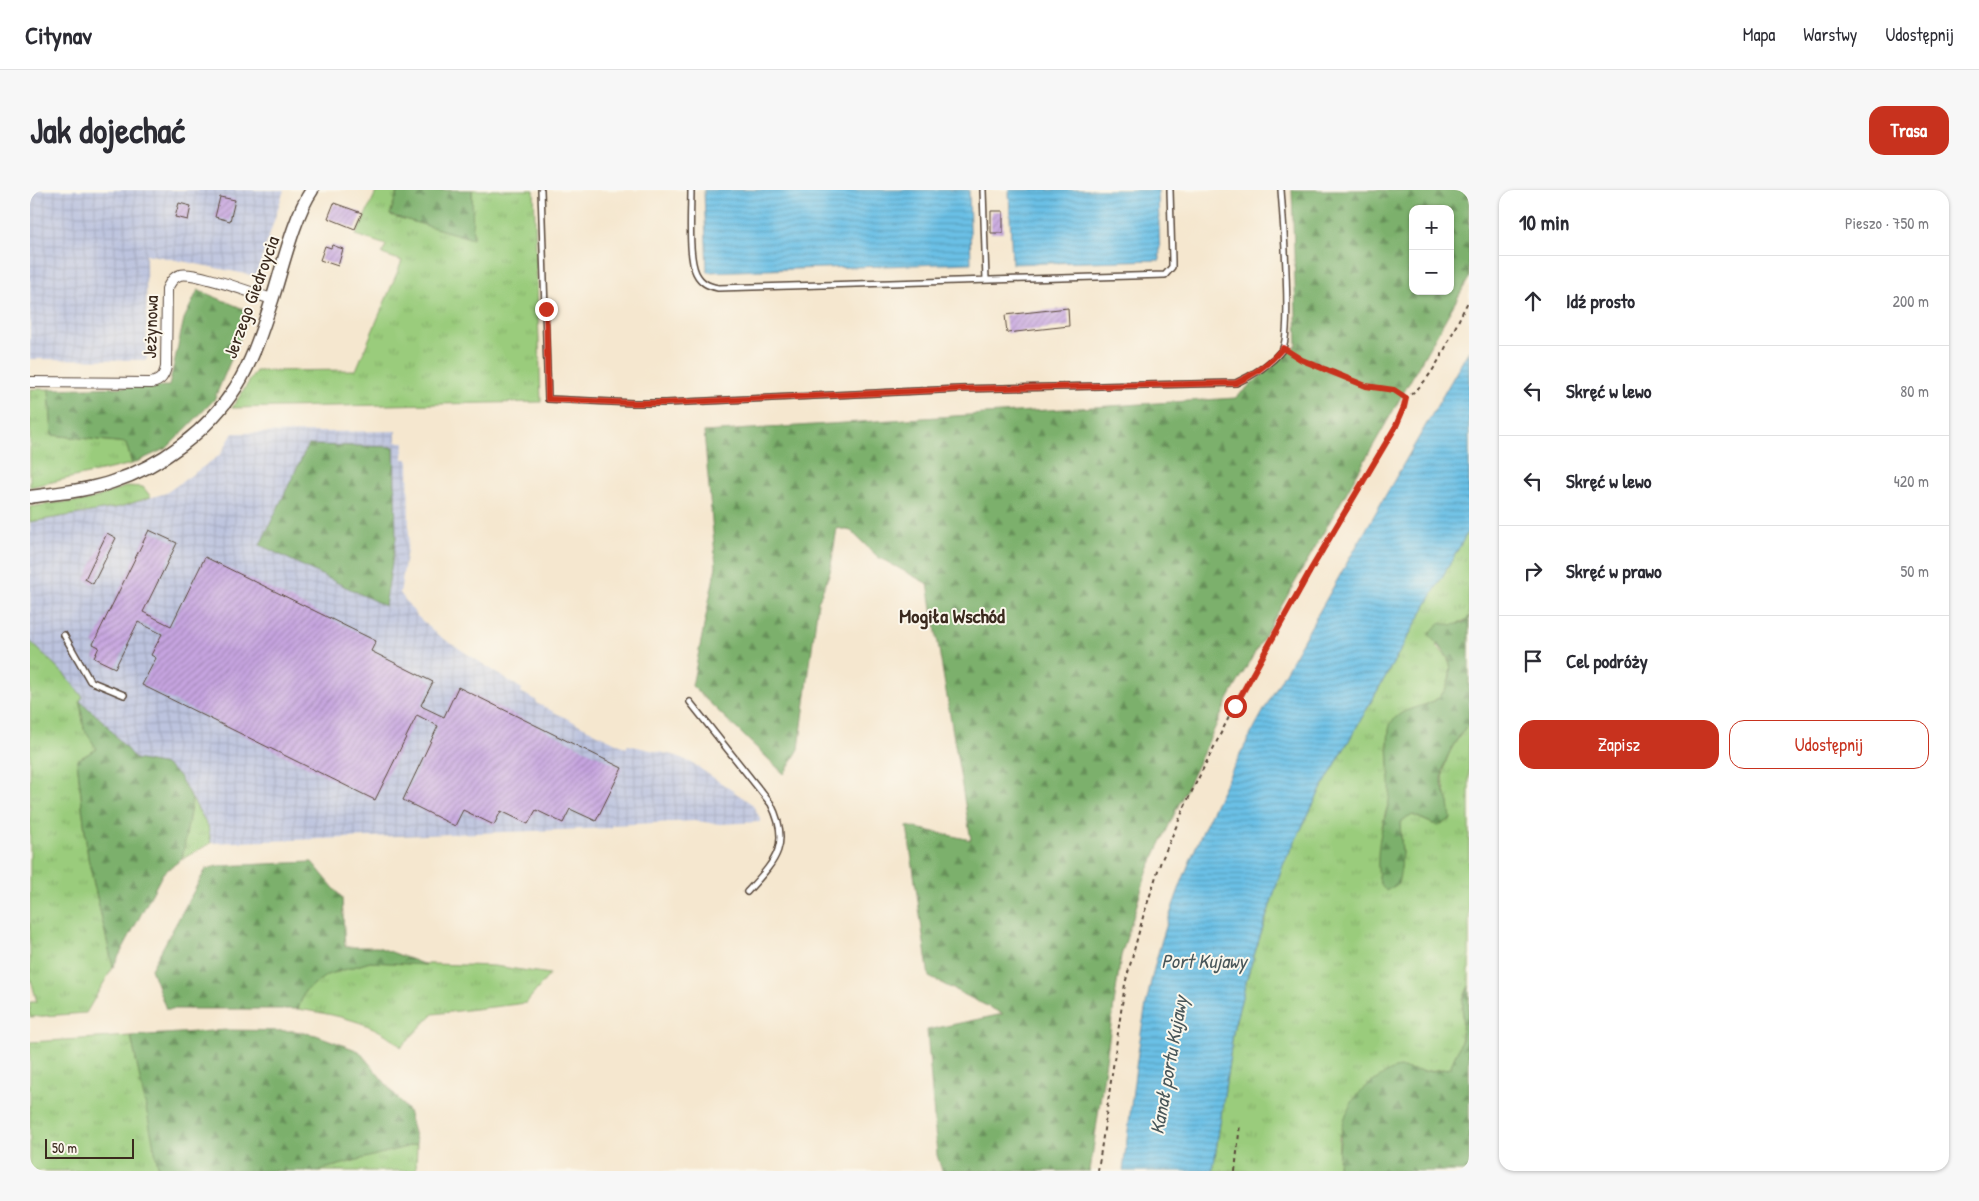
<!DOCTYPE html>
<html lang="pl">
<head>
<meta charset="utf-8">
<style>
	:root { --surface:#fff; --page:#f7f7f7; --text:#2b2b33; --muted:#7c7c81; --line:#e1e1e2; --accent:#c8321e }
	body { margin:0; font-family:"Patrick Hand",sans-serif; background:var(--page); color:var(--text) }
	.controls { position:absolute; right:15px; top:15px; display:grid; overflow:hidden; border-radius:10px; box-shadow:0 1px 4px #0004 }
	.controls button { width:45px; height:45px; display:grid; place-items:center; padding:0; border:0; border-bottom:1px solid var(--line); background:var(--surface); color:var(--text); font:25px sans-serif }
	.scale { position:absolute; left:15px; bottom:12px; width:89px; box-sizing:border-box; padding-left:5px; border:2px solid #3b2a1e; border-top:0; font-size:14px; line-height:18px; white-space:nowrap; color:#3b2a1e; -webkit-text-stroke:4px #fbf7ec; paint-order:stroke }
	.stop { position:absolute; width:15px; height:15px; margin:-11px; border:4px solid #c8321e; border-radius:50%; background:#fff }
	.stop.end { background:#c8321e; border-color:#fff; box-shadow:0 1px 5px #0008 }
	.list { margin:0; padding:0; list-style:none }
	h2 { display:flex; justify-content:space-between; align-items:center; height:65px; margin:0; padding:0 20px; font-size:21px }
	h2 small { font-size:16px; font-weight:400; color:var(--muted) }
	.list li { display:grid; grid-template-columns:32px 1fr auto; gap:15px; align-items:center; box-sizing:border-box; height:90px; padding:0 20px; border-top:1px solid var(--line) }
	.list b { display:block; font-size:19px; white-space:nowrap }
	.list em { font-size:16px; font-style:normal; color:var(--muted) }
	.actions { display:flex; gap:10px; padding:15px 20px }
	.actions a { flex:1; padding:11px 0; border:1px solid var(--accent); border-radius:15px; text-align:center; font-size:18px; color:var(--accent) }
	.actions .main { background:var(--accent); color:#fff }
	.icon { flex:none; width:28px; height:28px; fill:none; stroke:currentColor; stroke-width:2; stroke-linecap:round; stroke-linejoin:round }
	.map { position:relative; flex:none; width:1439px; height:981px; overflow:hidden; border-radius:15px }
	header { display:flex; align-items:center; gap:30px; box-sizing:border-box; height:70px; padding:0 25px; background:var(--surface); border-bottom:1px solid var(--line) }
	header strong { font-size:24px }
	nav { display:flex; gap:28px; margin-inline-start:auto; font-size:18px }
	.intro { display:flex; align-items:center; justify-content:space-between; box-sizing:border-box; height:120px; padding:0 30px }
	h1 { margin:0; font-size:35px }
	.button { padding:12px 22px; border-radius:15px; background:var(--accent); color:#fff; font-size:18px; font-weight:700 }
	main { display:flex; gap:30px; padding:0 30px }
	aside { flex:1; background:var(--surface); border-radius:15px; box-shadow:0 1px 4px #0004 }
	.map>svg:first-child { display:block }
	.industrial { fill:url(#industrial-grid) }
	.grass { fill:url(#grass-tufts); stroke:#6a7b4d }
	.forest { fill:url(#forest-firs); stroke:#5b6d45; fill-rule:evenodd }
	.water { fill:url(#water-rules); stroke:#527582 }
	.building { fill:url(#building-hatch) }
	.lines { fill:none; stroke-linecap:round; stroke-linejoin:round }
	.service-casing { stroke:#574639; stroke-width:8 }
	.minor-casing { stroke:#574639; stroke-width:12 }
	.tertiary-casing { stroke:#574639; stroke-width:15 }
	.path { stroke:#574639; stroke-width:2; stroke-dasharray:4 4; stroke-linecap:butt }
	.service { stroke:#fff; stroke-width:5 }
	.minor { stroke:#fff; stroke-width:10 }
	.tertiary { stroke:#fff; stroke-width:12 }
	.route { stroke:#c8321e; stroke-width:6 }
	.labels { text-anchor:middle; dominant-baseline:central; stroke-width:4; stroke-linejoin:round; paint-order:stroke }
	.street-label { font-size:19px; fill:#3b2a1e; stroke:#fbf7ec }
	.neighbourhood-label { font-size:20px; font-weight:bold; fill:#3b2a1e; stroke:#fbf7ec }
	.water-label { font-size:20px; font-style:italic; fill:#49575a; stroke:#fbf7ec }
</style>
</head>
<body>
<header>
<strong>Citynav</strong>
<nav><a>Mapa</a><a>Warstwy</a><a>Udostępnij</a></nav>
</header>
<div class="intro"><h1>Jak dojechać</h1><a class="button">Trasa</a></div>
<main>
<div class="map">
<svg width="1439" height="981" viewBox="0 0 1439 981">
	<defs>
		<pattern id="industrial-grid" width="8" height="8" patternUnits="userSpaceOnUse" patternTransform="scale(1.25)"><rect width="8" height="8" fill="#bcc3de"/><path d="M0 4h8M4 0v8" fill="none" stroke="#a2a8be"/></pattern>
		<pattern id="grass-tufts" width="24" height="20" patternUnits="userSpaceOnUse" patternTransform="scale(1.25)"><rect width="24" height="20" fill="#9acc7c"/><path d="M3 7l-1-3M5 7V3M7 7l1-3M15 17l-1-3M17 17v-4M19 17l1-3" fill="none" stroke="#86af6b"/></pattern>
		<pattern id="forest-firs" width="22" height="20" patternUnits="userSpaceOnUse" patternTransform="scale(1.25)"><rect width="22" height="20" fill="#7bb06c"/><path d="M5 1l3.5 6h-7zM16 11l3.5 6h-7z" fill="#668f58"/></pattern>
		<pattern id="water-rules" width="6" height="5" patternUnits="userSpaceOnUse" patternTransform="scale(1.25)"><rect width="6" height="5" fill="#6ac0e6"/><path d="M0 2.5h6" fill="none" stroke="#589cba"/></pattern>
		<pattern id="building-hatch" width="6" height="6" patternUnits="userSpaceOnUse" patternTransform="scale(1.25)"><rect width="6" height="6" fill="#c6a4e0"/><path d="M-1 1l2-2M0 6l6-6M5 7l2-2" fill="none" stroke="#a286b5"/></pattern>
	</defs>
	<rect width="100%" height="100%" fill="#fbf7ec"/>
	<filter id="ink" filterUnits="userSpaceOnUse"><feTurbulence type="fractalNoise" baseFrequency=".02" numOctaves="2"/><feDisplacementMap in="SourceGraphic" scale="10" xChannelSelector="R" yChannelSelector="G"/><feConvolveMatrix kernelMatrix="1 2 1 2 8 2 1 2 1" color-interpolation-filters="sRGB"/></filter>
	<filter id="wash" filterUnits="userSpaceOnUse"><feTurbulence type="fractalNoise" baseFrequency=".0096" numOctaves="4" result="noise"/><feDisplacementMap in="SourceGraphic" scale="20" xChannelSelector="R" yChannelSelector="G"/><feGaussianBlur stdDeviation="1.12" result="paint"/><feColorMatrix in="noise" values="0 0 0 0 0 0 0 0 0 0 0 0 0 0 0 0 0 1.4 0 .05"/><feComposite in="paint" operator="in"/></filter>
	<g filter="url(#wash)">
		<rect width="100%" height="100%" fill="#f5e7cf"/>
		<!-- industrial -->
		<path class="industrial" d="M0 0H254L226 86 116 64 117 170 0 169Z
			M366 241V252H374L373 269H378L379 347 370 403 387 426 408 445 492 499 491 502 507 511 506 513 596 558 598 555 647 566 662 573 722 614 730 628V632L690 634 665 631 582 635 581 638 181 653 178 636 149 586 136 575 105 569 74 532 50 511 34 484 0 451V332L90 317 136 303 190 265 203 243Z"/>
		<!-- grass -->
		<path class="grass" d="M347 0H368L360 25 442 48V0H504L511 212 202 218 226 181 326 180 372 71 352 64 356 55 326 45Z
			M0 199H19L22 245 96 253 102 274 0 297Z
			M98 296 113 297 121 307 90 317 0 332V317L25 313 56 311Z
			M1439 340V426L1437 429 1424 436 1406 456C1415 464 1423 472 1420 485 1412 526 1378 508 1362 533 1354 544 1361 587 1361 602 1360 612 1355 622 1353 632 1351 642 1350 652 1349 663H1372L1370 632 1382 625 1408 636 1419 613C1405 580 1419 560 1439 533V796C1430 810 1434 825 1433 840 1432 853 1426 866 1420 878L1391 882 1371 878 1309 947 1308 981H1183L1204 837 1219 781 1253 675 1289 603Z
			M0 451 34 484 53 507 50 511 54 539 67 559 47 570 58 668 83 777 56 823 0 827V812H7L0 786Z
			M162 609 178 636 181 653 152 669Z
			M340 772 464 776 520 784 496 813 403 824 371 857C348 832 301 824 268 819L275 800 296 785Z
			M101 846 130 981H0V852Z
			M387 954 386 981H287L289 979Z"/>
		<!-- forest -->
		<path class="forest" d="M368 0H442L443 49 360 25Z
			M1262 0H1439V88L1199 508 1117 682 1091 766 1060 981H912L907 965 897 840 973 824 899 787 877 636 941 650 898 394 848 367 821 341 807 338 800 382 788 412 769 559 754 584 662 496 686 376 674 242 1205 208 1267 155ZM1383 19H1420V101H1383Z
			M168 100 221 122 184 210 137 258 102 274 96 253 22 245 19 199 139 196 154 129Z
			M278 255 364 257 366 348 355 416 230 355Z
			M1439 426V533C1425 551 1408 575 1413 598 1414 603 1418 608 1419 613 1420 618 1420 624 1421 629L1408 636 1383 625 1370 632 1372 663 1371 679 1368 694 1356 701C1353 697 1349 692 1349 688 1346 670 1349 648 1354 631 1356 622 1360 611 1360 601 1361 587 1355 544 1361 533 1376 509 1412 526 1420 486 1421 479 1421 471 1416 465 1411 457 1404 452 1399 444L1409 433C1419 435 1434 437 1439 426Z
			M50 511 74 532 105 569 136 575 149 586 162 609 152 669 133 683 83 777 58 668 47 570 67 559 54 539Z
			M282 672 312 708 315 757H348L396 775 340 772 297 785 275 801 268 819H136L121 779 176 679 188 676Z
			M1439 796V981H1308C1310 944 1310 911 1346 890 1353 885 1361 879 1370 878 1376 878 1383 880 1389 881 1399 882 1410 880 1420 878L1432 849 1433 810Z
			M198 840 265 841 286 845 329 861 378 921 387 954 287 981H129L101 846Z"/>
		<!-- water -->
		<path class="water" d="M674 0H939L941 73 677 82Z
			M979 0H1128L1130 70 982 74Z
			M1439 160V340L1289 603 1253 675 1219 781 1204 837 1183 981H1093C1103 905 1109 827 1131 753 1163 644 1219 546 1275 447 1329 351 1384 256 1439 160Z"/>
		<g id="blocks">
			<!-- building -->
			<path class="building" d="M190 7 205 10 200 31 185 27Z
				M149 13 161 16 158 30 145 27Z
				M304 13 332 23 325 39 298 28Z
				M961 21H973V43H961Z
				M302 55 313 59 308 76 290 70 295 56 301 58Z
				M1038 118 1039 136 977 143 975 125Z
				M119 340 147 353 113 422 141 436 175 367 346 451 341 461 403 492 391 515 393 517 414 527 428 497 592 578 566 631 540 619 533 633 506 620 498 634 471 621 464 635 433 620 425 636 373 610 408 536 387 525 345 610 112 495 126 468 121 465 132 444 108 432 85 478 64 468 69 457 63 454Z
				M77 343 86 348 63 394 55 389Z"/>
		</g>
	</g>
	<g filter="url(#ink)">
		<use href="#blocks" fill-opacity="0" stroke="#574639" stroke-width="1"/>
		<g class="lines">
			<!-- service casing -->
			<g class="service-casing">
				<path id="service" d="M511 0 518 209 603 213H636L930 199 1206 193C1222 186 1241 174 1252 160 1262 144 1253 26 1251 0
					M661 0C661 20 658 67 666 83 671 93 678 96 688 98L1135 85 1142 77V71L1140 0
					M953 0 956 90
					M34 445 60 491 94 505
					M660 512 741 614C762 656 744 672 717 702"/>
			</g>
			<!-- minor casing -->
			<g class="minor-casing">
				<path id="minor" d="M0 192 121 193C131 191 134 186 136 177L137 99C140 93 143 87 150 85 166 81 224 104 242 109"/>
			</g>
			<!-- tertiary casing -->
			<g class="tertiary-casing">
				<path id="tertiary" d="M0 307C27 303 56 301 82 292 131 276 178 241 206 197 223 170 232 140 242 110 252 79 264 26 282 0"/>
			</g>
			<!-- path -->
			<path class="path" d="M1259 162 1272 170 1289 175 1336 196 1364 200 1376 208
				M1068 981 1095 794 1113 727 1130 674 1159 607 1205 515 1281 381 1366 236 1374 217 1376 208C1407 188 1421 142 1439 110
				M1205 981 1210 934"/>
			<!-- service -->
			<use href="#service" class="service"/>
			<!-- minor -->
			<use href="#minor" class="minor"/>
			<!-- tertiary -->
			<use href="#tertiary" class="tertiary"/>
		</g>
	</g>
	<g class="lines" filter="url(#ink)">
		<!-- route -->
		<path class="route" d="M516 119 518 209 603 213H636L930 199 1206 193C1224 185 1240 173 1253 158L1272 170 1336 196 1364 200 1376 208 1374 217 1366 236 1280 381 1205 516"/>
	</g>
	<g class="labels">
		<!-- street labels -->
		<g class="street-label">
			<text transform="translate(221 107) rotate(-70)">Jerzego Giedroycia</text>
			<text transform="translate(120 137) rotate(-88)">Jeżynowa</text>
		</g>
		<!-- neighbourhood labels -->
		<g class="neighbourhood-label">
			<text x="922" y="425">Mogiła Wschód</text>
		</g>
		<!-- water labels -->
		<g class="water-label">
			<text x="1174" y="770">Port Kujawy</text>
			<text transform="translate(1138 875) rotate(-80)">Kanał portu Kujawy</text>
		</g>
	</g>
</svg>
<div class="controls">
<button>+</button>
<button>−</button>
</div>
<div class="scale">50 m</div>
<div class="stop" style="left:1205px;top:516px"></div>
<div class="stop end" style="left:516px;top:119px"></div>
</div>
<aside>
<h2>10 min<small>Pieszo · 750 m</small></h2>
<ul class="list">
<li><svg class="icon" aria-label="ahead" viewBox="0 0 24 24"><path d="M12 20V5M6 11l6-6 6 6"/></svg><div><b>Idź prosto</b></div><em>200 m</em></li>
<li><svg class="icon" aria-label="left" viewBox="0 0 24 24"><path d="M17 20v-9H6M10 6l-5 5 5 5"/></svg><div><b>Skręć w lewo</b></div><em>80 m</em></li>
<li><svg class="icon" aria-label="left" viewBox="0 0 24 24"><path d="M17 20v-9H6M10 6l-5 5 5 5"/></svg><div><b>Skręć w lewo</b></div><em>420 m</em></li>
<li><svg class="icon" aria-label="right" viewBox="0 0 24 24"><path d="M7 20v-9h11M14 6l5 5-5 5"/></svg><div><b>Skręć w prawo</b></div><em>50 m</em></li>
<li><svg class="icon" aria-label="arrive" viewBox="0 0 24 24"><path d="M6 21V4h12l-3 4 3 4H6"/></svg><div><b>Cel podróży</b></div></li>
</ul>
<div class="actions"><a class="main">Zapisz</a><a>Udostępnij</a></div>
</aside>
</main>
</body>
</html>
